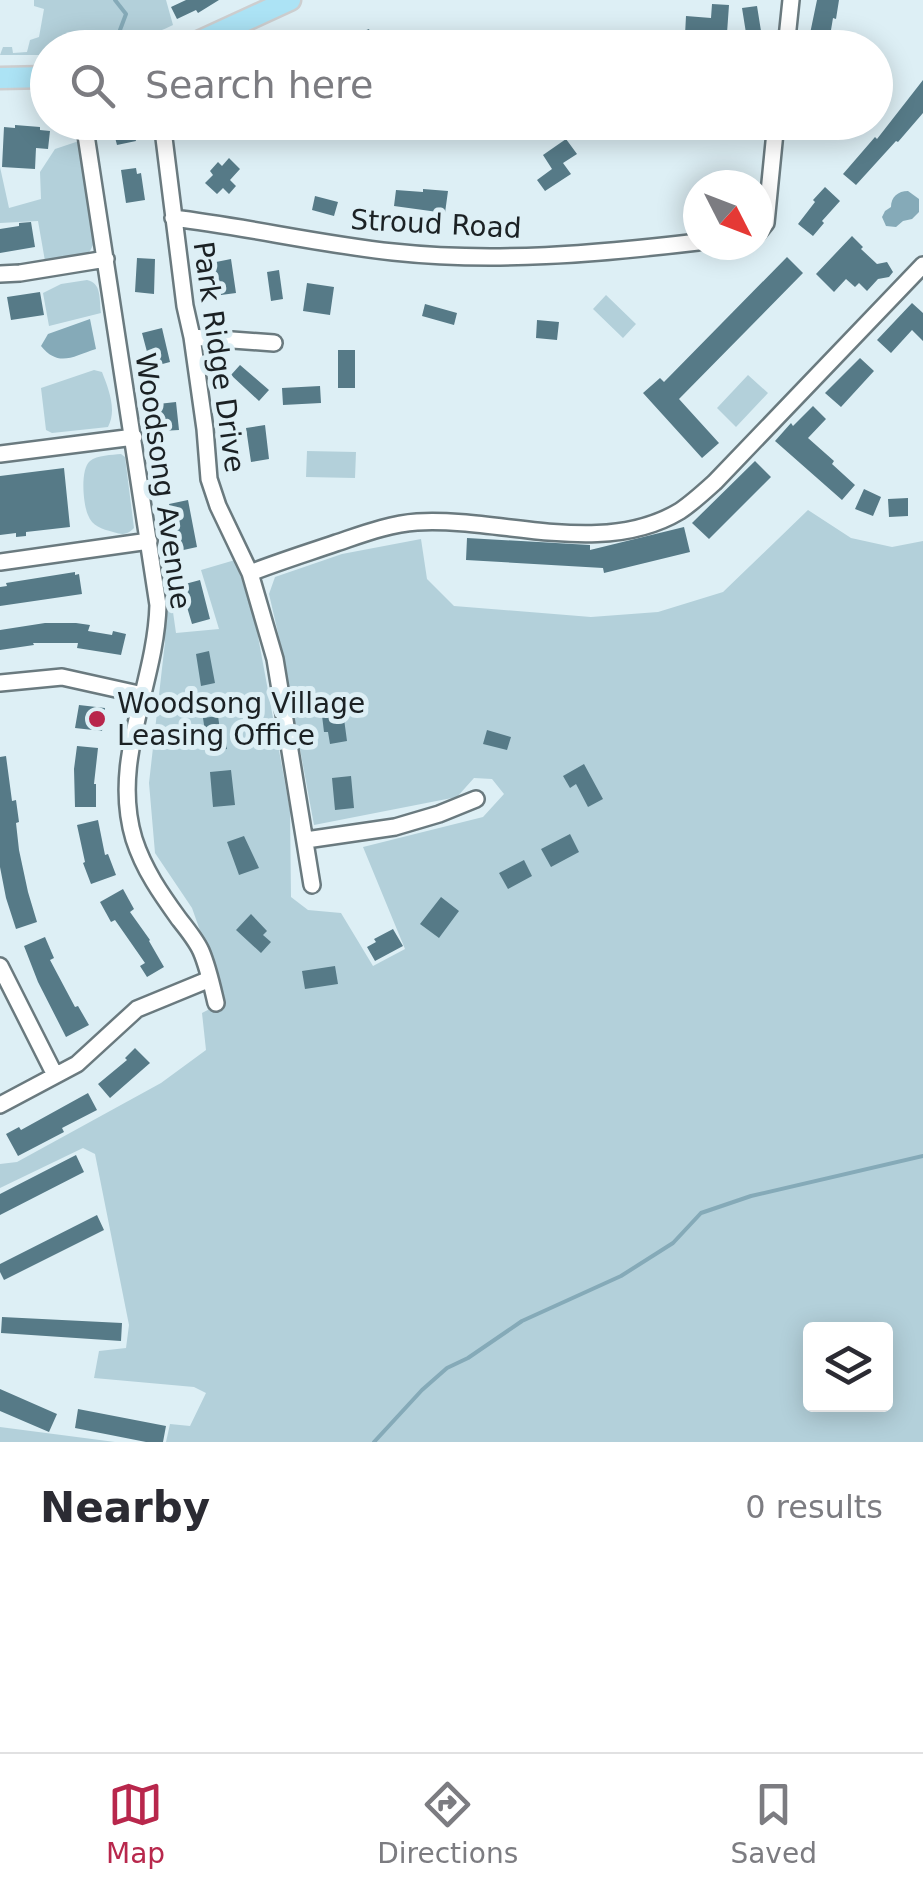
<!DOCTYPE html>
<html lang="en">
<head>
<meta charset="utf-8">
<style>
	:root { --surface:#fff; --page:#f7f7f7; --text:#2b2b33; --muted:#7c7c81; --line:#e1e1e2; --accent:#b8274c }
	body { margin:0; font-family:"DejaVu Sans",sans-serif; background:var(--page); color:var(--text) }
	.controls { position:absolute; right:30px; bottom:30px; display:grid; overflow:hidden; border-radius:10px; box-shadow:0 5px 25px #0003 }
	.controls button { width:90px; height:90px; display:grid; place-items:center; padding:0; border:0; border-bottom:2px solid var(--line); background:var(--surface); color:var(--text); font:50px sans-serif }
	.compass { position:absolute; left:683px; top:170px; width:90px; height:90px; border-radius:50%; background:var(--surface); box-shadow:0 5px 25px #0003; rotate:132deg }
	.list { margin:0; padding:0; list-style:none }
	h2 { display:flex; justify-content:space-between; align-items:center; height:130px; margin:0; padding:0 40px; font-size:42px }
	h2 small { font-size:32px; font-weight:400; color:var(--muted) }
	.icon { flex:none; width:55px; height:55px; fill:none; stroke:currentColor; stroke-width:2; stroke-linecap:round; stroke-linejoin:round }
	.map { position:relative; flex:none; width:923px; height:1442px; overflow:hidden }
	.search { position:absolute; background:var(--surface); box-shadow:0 5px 25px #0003; left:30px; right:30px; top:30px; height:110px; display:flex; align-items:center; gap:25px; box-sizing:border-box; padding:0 35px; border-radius:55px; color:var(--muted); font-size:38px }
	.sheet { height:310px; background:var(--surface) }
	nav { display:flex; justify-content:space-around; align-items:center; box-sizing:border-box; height:140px; border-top:2px solid var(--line); background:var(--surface); font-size:28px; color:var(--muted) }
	nav a { display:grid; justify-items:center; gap:5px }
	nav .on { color:var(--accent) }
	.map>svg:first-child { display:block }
	.green { fill:#b3d0da; fill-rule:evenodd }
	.water { fill:#85aab8 }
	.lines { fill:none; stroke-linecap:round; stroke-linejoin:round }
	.stream { stroke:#85aab8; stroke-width:4 }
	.building { fill:#567a87 }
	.minor-casing { stroke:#6a7a7f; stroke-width:20 }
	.major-casing { stroke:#cdcecf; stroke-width:25 }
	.minor { stroke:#fff; stroke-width:15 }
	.major { stroke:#ace3f5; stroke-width:20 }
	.poi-dot { fill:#b8274c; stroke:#ddeff5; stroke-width:4 }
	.labels { text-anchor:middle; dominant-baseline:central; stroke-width:10; stroke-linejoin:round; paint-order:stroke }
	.street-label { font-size:28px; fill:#1b2124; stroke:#ddeff5 }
	.poi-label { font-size:28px; fill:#1b2124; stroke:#ddeff5; text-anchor:start }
</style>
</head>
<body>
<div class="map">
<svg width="923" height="1442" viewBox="0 0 923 1442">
	<rect width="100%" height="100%" fill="#ddeff5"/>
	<!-- green -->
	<path class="green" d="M34 0H166L173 25C134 44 91 48 48 48L47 55H0L3 47H12L13 53 27 52 30 40 39 37 44 9 34 6Z
		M82 140 95 241 90 251 86 254 45 261 38 221 0 223V167L9 208 41 199 40 172 55 149Z
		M87 280C102 283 99 299 101 313L49 326 43 293 61 284Z
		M606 295 636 324 623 338 593 309Z
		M94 370 102 372C109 390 117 410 108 427L52 433 46 430 41 388Z
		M748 375 768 393 736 427 717 408Z
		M307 451 356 452 355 478 306 477Z
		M121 454 125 457 134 528C127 535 123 535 113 532 102 529 92 526 88 515 83 504 80 469 90 461 97 455 112 455 121 454Z
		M808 510 851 538 892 547 923 541V1442H166L170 1424 190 1426 206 1393 194 1387 94 1378 99 1351 126 1348 129 1325 95 1154 83 1148 0 1188V1164L17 1162 161 1083 206 1050 202 1013 225 1001 192 908 155 853 149 783 165 642 163 598H171L176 633 219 629 201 570 235 560 255 620 290 810 291 897 308 910 341 913 373 966 405 949 363 847 483 817 504 794 492 779 474 778 457 797 314 825 281 646 269 594 275 577 342 554 421 539 427 579 454 606 591 617 658 612 723 592ZM810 1330H886V1404H810Z
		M0 1427 115 1442H0Z"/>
	<!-- water -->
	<path class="water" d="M908 191 919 199V212L912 219 903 221 896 227 886 226 882 217 885 211 891 207C891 197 898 191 908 191Z
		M90 319 96 349C73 356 59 368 41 346L48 334Z"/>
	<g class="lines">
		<!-- stream -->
		<path class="stream" d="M115 0 126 14 120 30
			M374 1442 422 1390 447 1368 468 1358 522 1321 621 1276 673 1243 701 1213 751 1196 923 1156"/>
	</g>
	<!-- building -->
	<path class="building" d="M186 0H219L198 13 196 10 177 19 171 7Z
		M817 0H839L836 19 833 18 828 48H807Z
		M712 4 729 5 726 47 703 45 704 36 685 35 686 16 711 18Z
		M757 6 761 31 746 33 742 8Z
		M369 29 376 48H344L341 40Z
		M923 80V113L898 142 896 141 856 185 843 174 875 137 877 139Z
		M111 122H131L136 141 117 145Z
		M15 125 40 127V130L50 131 48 149 36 148 35 169 2 167 4 127 15 128Z
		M566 139 577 154 563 163 571 174 545 191 537 180 552 169 543 155Z
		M229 158 240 169 230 180 236 186 229 194 223 188 217 194 205 183 213 175 210 171 218 162 222 166Z
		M136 168 137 174 141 173 145 200 126 203 121 170Z
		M825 187 840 201 822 221 824 223 813 236 798 224 815 202 813 200Z
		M423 189 448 191 445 213 394 206 396 190 423 192Z
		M315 196 338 202 334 216 312 210Z
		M31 222 35 247 0 253V229L19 226V223Z
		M852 236 863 247 861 249 877 264 887 262 893 272 889 277 878 279 867 291 859 283 855 287 846 279 834 292 816 274Z
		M787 257 803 273 679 399 719 443 702 458 643 393 660 378 664 382Z
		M137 258 155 259 154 294 135 292Z
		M231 259 236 293 221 295 219 285 215 286 211 263Z
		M279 270 283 299 271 301 267 272Z
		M307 283 334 287 330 315 303 311Z
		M40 292 44 315 11 320 7 297Z
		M912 303 923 313V341L912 330 891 353 877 340Z
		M425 304 457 313 454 325 422 316Z
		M537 320 559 322 557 340 536 338Z
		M162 328 170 362 151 367 142 333Z
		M338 350H355V388H338Z
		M860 358 874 371 841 407 825 393Z
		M240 365 269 390 259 401 231 375Z
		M320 386 321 403 283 405 282 388Z
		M176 402 179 430 161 431 158 404Z
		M813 406 826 419 808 438 834 461 832 464 855 485 842 500 775 441 791 423 793 426Z
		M265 425 269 459 251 462 246 428Z
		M755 461 771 477 709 539 692 523Z
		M64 468 70 527 26 532V536L16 537V533L0 535V476Z
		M864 489 881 497 873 516 855 509Z
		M908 498V516L889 517 888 499Z
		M188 500 197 547 179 551 169 504Z
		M684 527 690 552 604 573 603 568 466 560 467 538 590 545V550Z
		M75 572V575L79 574 82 594 0 606V587L7 586 6 583Z
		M200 580 210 619 192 624 187 607 180 609 174 587Z
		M45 623H76L90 625 88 631 112 635 113 631 126 634 121 655 77 648 78 643H33L34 645 0 650V630Z
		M209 651 215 683 201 686 196 654Z
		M342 704 347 741 330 744 328 732H324L321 707Z
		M79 705 105 708 102 731 75 728Z
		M218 716 220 730 224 729 227 749 208 752 203 718Z
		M487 730 511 737 507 750 483 744Z
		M77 746 98 748 94 784H96V807H75L74 769Z
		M6 756 12 801 16 800 19 822 16 823 19 850 28 892 37 922 16 929 6 898 0 867V757Z
		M584 764 603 799 588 807 576 784 570 788 563 776Z
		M231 770 235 805 213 807 210 772Z
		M351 776 354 808 335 810 332 778Z
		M98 820 105 855 108 854 116 875 91 884 83 863 85 862 77 825Z
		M570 834 579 852 551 867 541 849Z
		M244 836 259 868 239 875 227 842Z
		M524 860 532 876 508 889 499 873Z
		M123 889 134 909 130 912 150 940 149 941 164 967 147 977 140 966 145 963 115 920 111 922 100 902Z
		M441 897 459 911 439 938 420 924Z
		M251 914 267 931 263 935 271 942 261 953 236 930Z
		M393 929 403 946 375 961 367 947 376 942 374 939Z
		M45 937 54 958 50 960 75 1007 78 1006 89 1025 66 1037 38 982 24 946Z
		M335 966 338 984 305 989 302 971Z
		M135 1048 150 1063 110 1098 98 1084 127 1060 125 1058Z
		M88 1093 97 1110 62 1128 64 1132 18 1156 6 1134 19 1127 21 1130Z
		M76 1155 84 1172 0 1215V1194Z
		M97 1215 104 1230 4 1280 0 1272V1264Z
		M2 1317 122 1323 121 1341 1 1333Z
		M0 1389 57 1414 49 1432 0 1411Z
		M78 1409 166 1426 163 1442H146L75 1428Z"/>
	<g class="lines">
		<!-- minor casing -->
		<g class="minor-casing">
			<path id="minor" d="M786 48 791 0
				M84 122 158 605C156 684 110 760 134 839 144 870 161 894 179 919 187 929 196 940 201 951 208 967 212 986 216 1003
				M162 122 185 306 192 337 205 429 209 479 218 506 250 573 275 659 312 885
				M173 218C247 227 319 244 393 252 494 263 597 254 698 242
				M758 233 766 223 776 122
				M0 274 20 273 106 259
				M192 337 274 343
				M0 454 134 437
				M0 562 149 541
				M250 573C278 562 307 553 336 543 363 534 389 524 417 522 502 517 602 558 680 511 692 503 704 492 715 482L923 265
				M0 683 62 677 143 695
				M306 840 395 827 439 814 476 799
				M0 966 55 1075
				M0 1105 77 1064 137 1009 210 979"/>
		</g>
		<!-- major casing -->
		<g class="major-casing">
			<path id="major" d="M185 48 290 0
				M0 78 48 77"/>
		</g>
		<!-- minor -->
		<use href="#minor" class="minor"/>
		<!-- major -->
		<use href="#major" class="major"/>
	</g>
	<!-- markers -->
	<circle class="poi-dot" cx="97" cy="719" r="10"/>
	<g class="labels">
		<!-- street labels -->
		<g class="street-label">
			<text transform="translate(436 224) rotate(3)">Stroud Road</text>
			<text transform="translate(219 357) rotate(82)">Park Ridge Drive</text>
			<text transform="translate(163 481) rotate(82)">Woodsong Avenue</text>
		</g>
		<!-- poi labels -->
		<g class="poi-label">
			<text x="117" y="703">Woodsong Village<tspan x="117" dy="32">Leasing Office</tspan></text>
		</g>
	</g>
</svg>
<div class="controls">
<button><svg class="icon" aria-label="layers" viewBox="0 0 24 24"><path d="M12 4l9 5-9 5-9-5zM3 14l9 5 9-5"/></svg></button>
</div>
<svg class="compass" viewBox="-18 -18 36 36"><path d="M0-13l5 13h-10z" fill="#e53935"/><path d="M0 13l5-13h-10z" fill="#7c7c81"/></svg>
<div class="search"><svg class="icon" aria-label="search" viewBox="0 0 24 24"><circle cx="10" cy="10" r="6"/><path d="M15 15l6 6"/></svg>Search here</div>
</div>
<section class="sheet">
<h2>Nearby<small>0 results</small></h2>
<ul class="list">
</ul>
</section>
<nav>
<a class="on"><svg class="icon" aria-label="map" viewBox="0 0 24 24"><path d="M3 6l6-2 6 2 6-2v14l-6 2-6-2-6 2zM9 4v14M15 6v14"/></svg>Map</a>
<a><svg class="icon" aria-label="directions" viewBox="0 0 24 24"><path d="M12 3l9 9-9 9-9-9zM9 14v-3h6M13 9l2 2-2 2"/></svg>Directions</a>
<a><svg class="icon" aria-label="saved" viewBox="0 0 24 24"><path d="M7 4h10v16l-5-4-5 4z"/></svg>Saved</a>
</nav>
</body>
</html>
